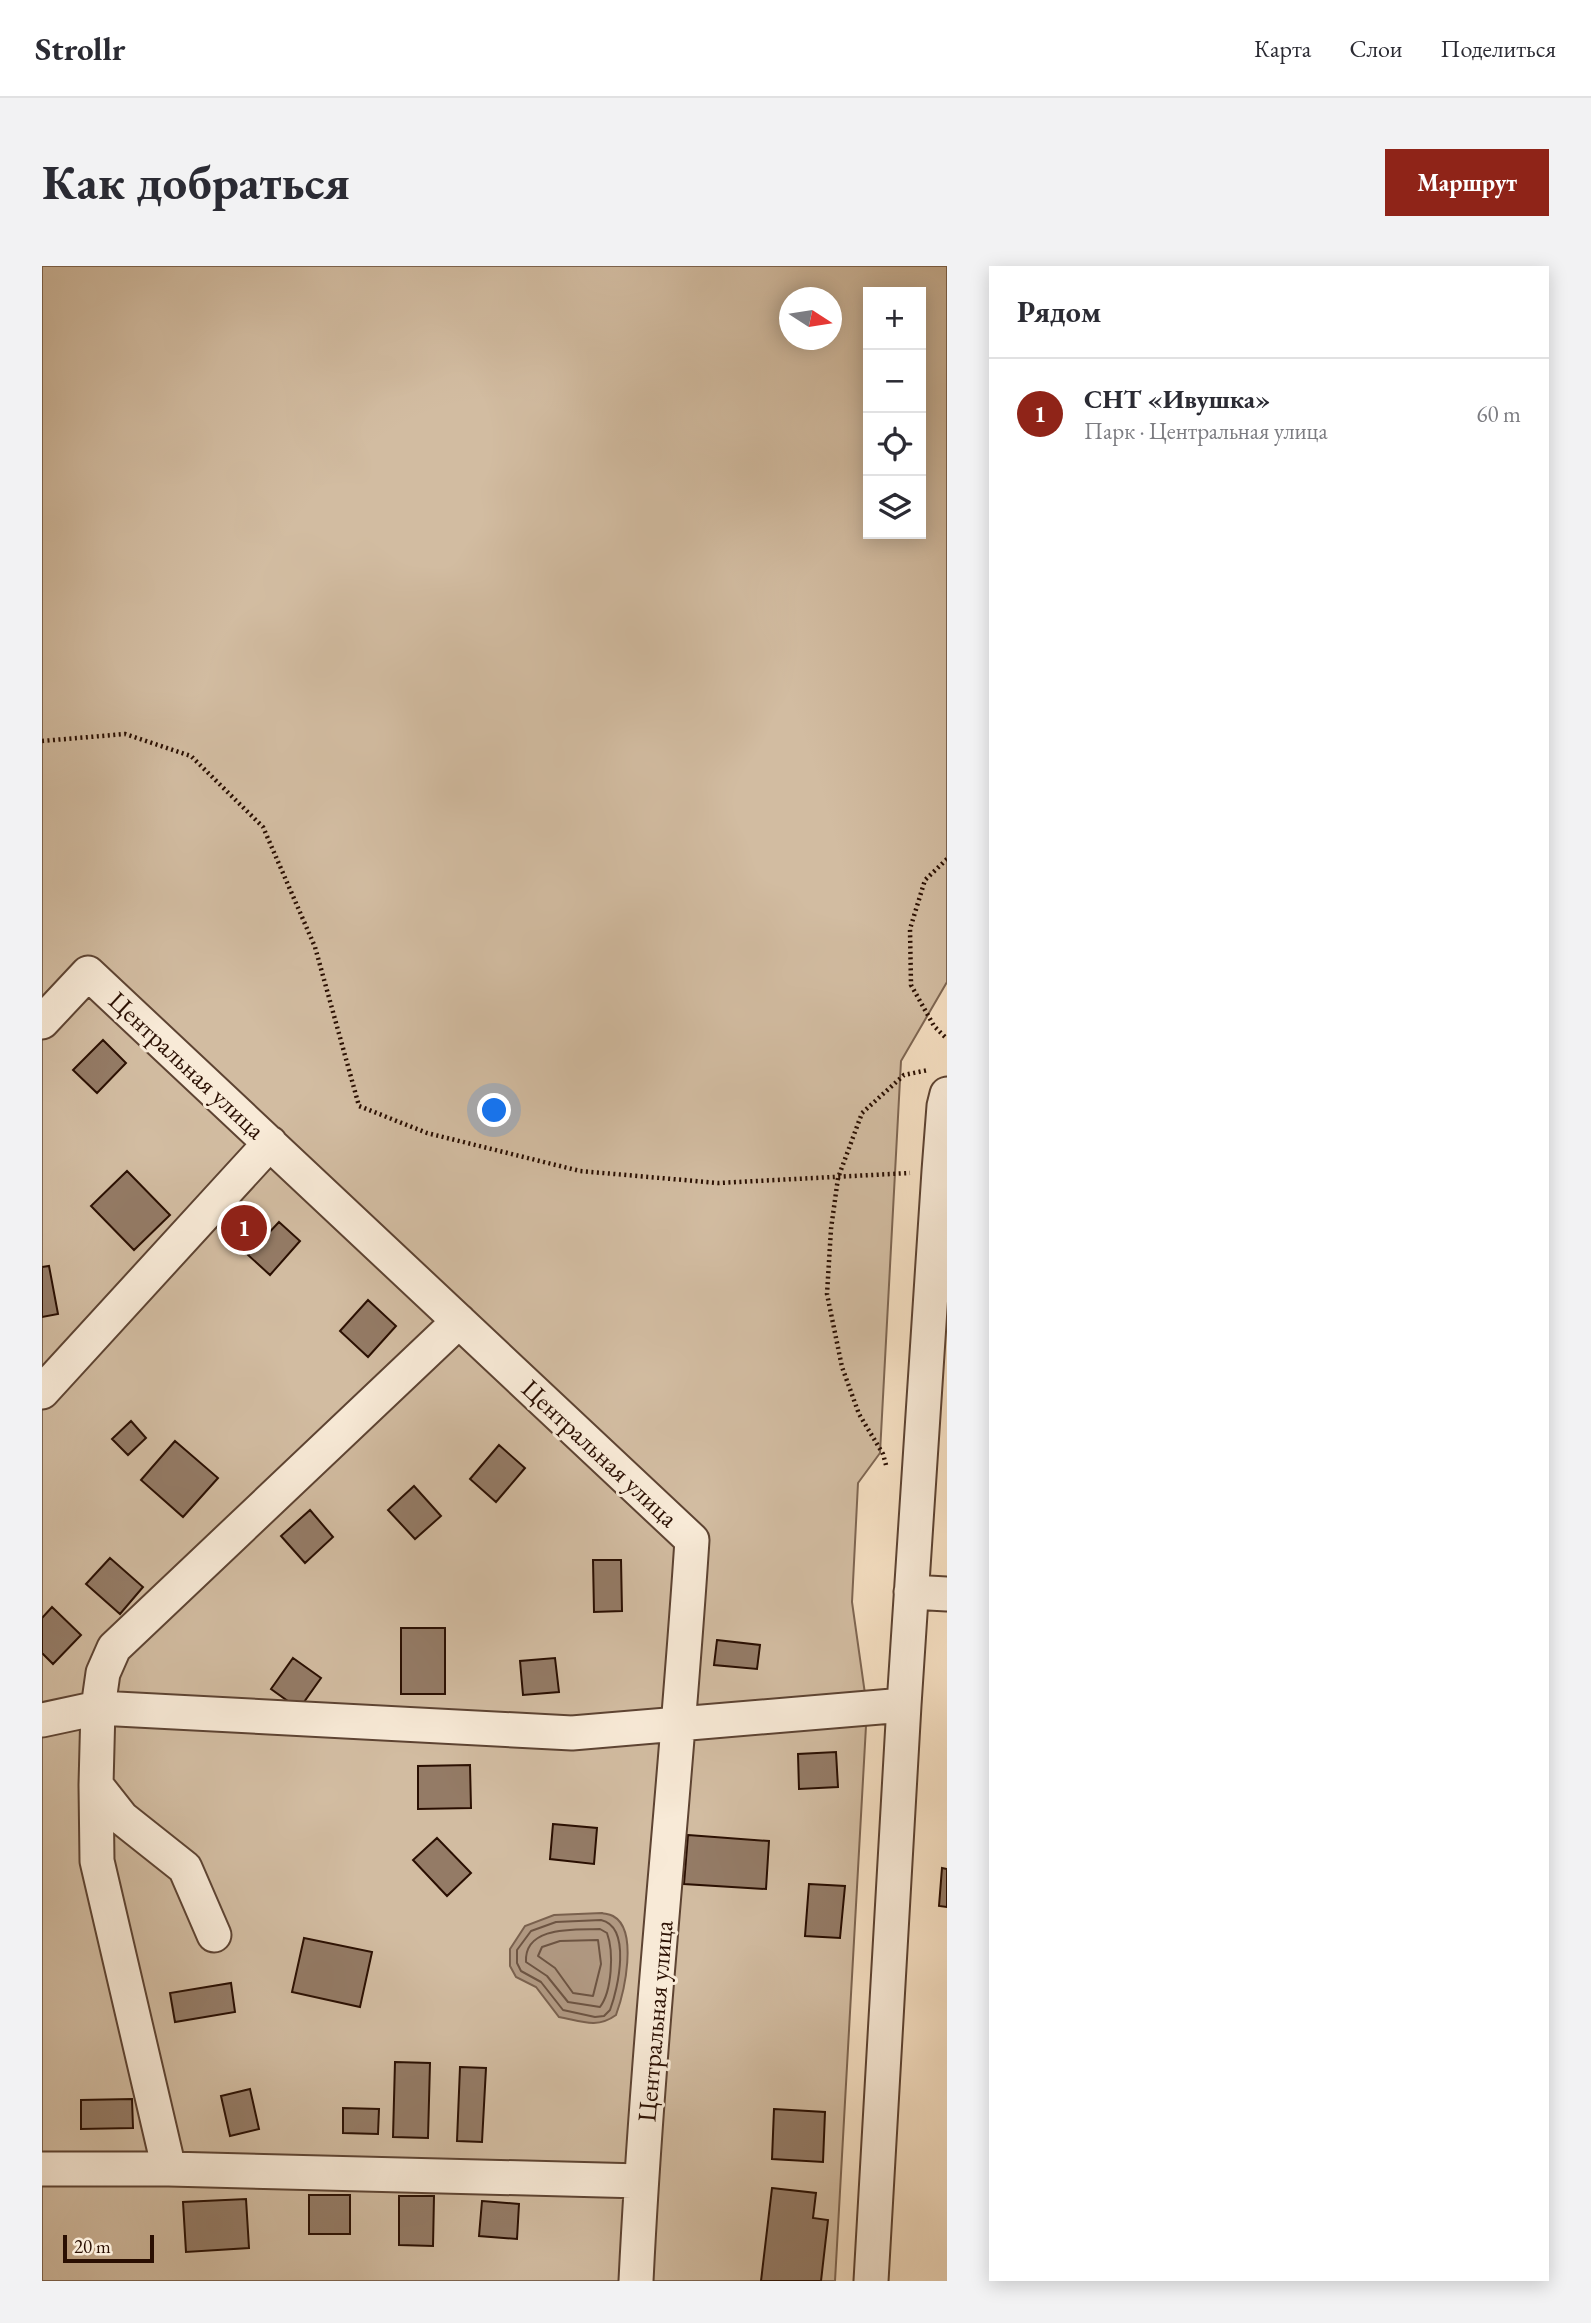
<!DOCTYPE html>
<html lang="ru">
<head>
<meta charset="utf-8">
<style>
	:root { --surface:#fff; --page:#f2f2f3; --text:#2b2b33; --muted:#7c7c81; --line:#e1e1e2; --accent:#8f2418 }
	body { margin:0; font-family:"EB Garamond",serif; background:var(--page); color:var(--text) }
	.controls { position:absolute; right:21px; top:21px; display:grid; overflow:hidden; border-radius:0px; box-shadow:0 4px 18px #0003 }
	.controls button { width:63px; height:63px; display:grid; place-items:center; padding:0; border:0; border-bottom:2px solid var(--line); background:var(--surface); color:var(--text); font:35px sans-serif }
	.compass { position:absolute; left:737px; top:21px; width:63px; height:63px; border-radius:50%; background:var(--surface); box-shadow:0 4px 18px #0003; rotate:102deg }
	.scale { position:absolute; left:21px; bottom:18px; width:91px; box-sizing:border-box; padding-left:7px; border:4px solid #2a0f02; border-top:0; font-size:19px; line-height:24px; white-space:nowrap; color:#2a0f02; -webkit-text-stroke:5px #f8ead7; paint-order:stroke }
	.you { position:absolute; left:453px; top:845px; width:24px; height:24px; margin:-18px; border:5px solid #fff; border-radius:50%; background:#1a73e8; box-shadow:0 0 0 10px #1a73e833 }
	.badge { display:grid; place-items:center; width:46px; height:46px; border-radius:50%; background:var(--accent); color:#fff; font-size:23px; font-weight:700 }
	.pin { position:absolute; translate:-50% -50%; border:4px solid #fff; box-shadow:0 2px 7px #0006 }
	.list { margin:0; padding:0; list-style:none }
	h2 { display:flex; justify-content:space-between; align-items:center; height:91px; margin:0; padding:0 28px; font-size:30px }
	h2 small { font-size:23px; font-weight:400; color:var(--muted) }
	.list li { display:grid; grid-template-columns:46px 1fr auto; gap:21px; align-items:center; box-sizing:border-box; height:112px; padding:0 28px; border-top:2px solid var(--line) }
	.list b { display:block; font-size:26px; white-space:nowrap }
	.list p { margin:0; font-size:23px; white-space:nowrap; color:var(--muted) }
	.list em { font-size:23px; font-style:normal; color:var(--muted) }
	.icon { flex:none; width:38px; height:38px; fill:none; stroke:currentColor; stroke-width:2; stroke-linecap:round; stroke-linejoin:round }
	.map { position:relative; flex:none; width:905px; height:2015px; overflow:hidden; border-radius:0px }
	header { display:flex; align-items:center; gap:42px; box-sizing:border-box; height:98px; padding:0 35px; background:var(--surface); border-bottom:2px solid var(--line) }
	header strong { font-size:33px }
	nav { display:flex; gap:38px; margin-inline-start:auto; font-size:24px }
	.intro { display:flex; align-items:center; justify-content:space-between; box-sizing:border-box; height:168px; padding:0 42px }
	h1 { margin:0; font-size:49px }
	.button { padding:18px 32px; border-radius:0px; background:var(--accent); color:#fff; font-size:24px; font-weight:700 }
	main { display:flex; gap:42px; padding:0 42px }
	aside { flex:1; background:var(--surface); border-radius:0px; box-shadow:0 4px 18px #0003 }
	.map>svg:first-child { display:block }
	.green { fill:#d2bca1; stroke:#7e6652; stroke-width:2; fill-rule:evenodd }
	.water { fill:#b09881; stroke:#7a614e; stroke-width:2 }
	.lines { fill:none; stroke-linecap:round; stroke-linejoin:round }
	.shore { stroke:#6d5442; stroke-width:2 }
	.building { fill:#947b66; stroke:#2a0f02; stroke-width:2 }
	.minor-casing { stroke:#5d4332; stroke-width:37 }
	.path { stroke:#2a0f02; stroke-width:4.5; stroke-dasharray:2 3.5; stroke-linecap:butt }
	.minor { stroke:#f8ead7; stroke-width:33 }
	.labels { text-anchor:middle; dominant-baseline:central; stroke-width:6; stroke-linejoin:round; paint-order:stroke }
	.street-label { font-size:26px; fill:#2a0f02; stroke:#f8ead7 }
</style>
</head>
<body>
<header>
<strong>Strollr</strong>
<nav><a>Карта</a><a>Слои</a><a>Поделиться</a></nav>
</header>
<div class="intro"><h1>Как добраться</h1><a class="button">Маршрут</a></div>
<main>
<div class="map">
<svg width="905" height="2015" viewBox="0 0 905 2015">
	<rect width="100%" height="100%" fill="#f5dfc2"/>
	<filter id="stains"><feTurbulence type="fractalNoise" baseFrequency=".00286" numOctaves="4"/><feColorMatrix values="0 0 0 0 .2 0 0 0 0 .09 0 0 0 0 .02 0 0 0 .5 -.17"/></filter>
	<radialGradient id="worn" r=".72"><stop offset=".6" stop-color="#630" stop-opacity="0"/><stop offset="1" stop-color="#630" stop-opacity=".3"/></radialGradient>
	<!-- green -->
	<path class="green" d="M0 0H905V716L859 795 838 1187 816 1217 810 1336 825 1442 793 2015H0ZM826 26H879V268H826ZM748 32H790V74H748Z"/>
	<!-- water -->
	<path class="water" d="M560 1647C563 1648 567 1648 571 1650 597 1664 582 1727 574 1749 555 1763 539 1755 517 1751L494 1721 474 1711 468 1700V1683L483 1660 512 1649Z"/>
	<g class="lines">
		<!-- shore -->
		<path class="shore" d="M559 1654C590 1661 576 1723 568 1744L562 1750 553 1751 521 1744 499 1716 479 1705 475 1697V1684L489 1665 514 1656Z
			M558 1663 565 1667C572 1686 570 1725 558 1741L526 1736 505 1710 484 1696C482 1659 534 1664 558 1663Z
			M556 1674 559 1698 551 1730 531 1727 513 1702 496 1690 500 1681 518 1675Z"/>
	</g>
	<!-- building -->
	<path class="building" d="M61 774 84 797 55 827 31 804Z
		M85 905 128 949 92 984 49 940Z
		M237 956 258 975 228 1009 206 989Z
		M7 1000 16 1048 0 1051V1001Z
		M326 1034 354 1060 326 1091 298 1065Z
		M89 1155 104 1172 86 1189 70 1173Z
		M133 1175 176 1212 141 1251 99 1214Z
		M457 1179 483 1202 454 1236 428 1213Z
		M372 1220 399 1250 373 1273 346 1244Z
		M268 1244 291 1271 263 1297 239 1270Z
		M68 1292 101 1321 78 1348 44 1318Z
		M551 1294H579L580 1345 552 1346Z
		M10 1341 39 1369 11 1398 0 1387V1352Z
		M359 1362H403V1428H359Z
		M675 1374 718 1379 715 1403 672 1399Z
		M251 1392 279 1412 257 1443 229 1423Z
		M513 1392 517 1426 481 1429 478 1395Z
		M794 1486 796 1521 757 1523 756 1488Z
		M428 1499 429 1542 376 1543V1500Z
		M511 1558 555 1562 552 1598 508 1593Z
		M646 1569 727 1575 724 1623 642 1618Z
		M395 1572 429 1607 405 1630 371 1594Z
		M900 1602 905 1603V1641L897 1640Z
		M767 1618 803 1620 798 1672 763 1670Z
		M262 1672 330 1686 318 1741 250 1726Z
		M189 1717 193 1746 133 1756 128 1727Z
		M353 1796 388 1797 386 1872 351 1871Z
		M418 1801 444 1802 440 1876 415 1875Z
		M208 1823 217 1863 188 1870 179 1830Z
		M90 1833 91 1862 39 1863V1834Z
		M301 1842 337 1843 336 1868 301 1867Z
		M732 1843 783 1846 781 1896 730 1893Z
		M730 1922 774 1927 771 1952 786 1954 779 2015H719Z
		M267 1929H308V1968H267Z
		M357 1930H392L391 1980 357 1979Z
		M204 1933 207 1982 144 1986 141 1936Z
		M440 1935 477 1938 475 1973 437 1970Z"/>
	<g class="lines">
		<!-- minor casing -->
		<g class="minor-casing">
			<path id="minor" d="M0 756 46 707 650 1274C634 1521 606 1768 594 2015
				M0 1126 228 877
				M869 1326 905 1328
				M0 1454 56 1442 530 1467 862 1439
				M54 1519 55 1595 127 1903
				M172 1669 143 1602 80 1552 54 1519 56 1442 61 1407 72 1382 417 1055
				M0 1903H127L599 1915
				M829 2015 862 1439 897 905 902 840 905 828"/>
		</g>
		<!-- path -->
		<path class="path" d="M0 475 83 468 149 490 221 561 273 681 317 840 385 867 538 905 676 917 868 907
			M905 593 883 614 868 663 869 719 892 760 905 773
			M844 1199 841 1188 817 1148 800 1101 785 1028 789 963 796 912 820 847 862 809 886 804"/>
		<!-- minor -->
		<use href="#minor" class="minor"/>
	</g>
	<g class="labels">
		<!-- street labels -->
		<g class="street-label">
			<text transform="translate(145 799) rotate(43)">Центральная улица</text>
			<text transform="translate(558 1187) rotate(43)">Центральная улица</text>
			<text transform="translate(613 1755) rotate(-85)">Центральная улица</text>
		</g>
	</g>
	<rect width="100%" height="100%" filter="url(#stains)"/>
	<rect width="100%" height="100%" fill="url(#worn)"/>
</svg>
<div class="controls">
<button>+</button>
<button>−</button>
<button><svg class="icon" aria-label="locate" viewBox="0 0 24 24"><circle cx="12" cy="12" r="6"/><path d="M12 2v4M12 18v4M2 12h4M18 12h4"/></svg></button>
<button><svg class="icon" aria-label="layers" viewBox="0 0 24 24"><path d="M12 4l9 5-9 5-9-5zM3 14l9 5 9-5"/></svg></button>
</div>
<svg class="compass" viewBox="-18 -18 36 36"><path d="M0-13l5 13h-10z" fill="#e53935"/><path d="M0 13l5-13h-10z" fill="#7c7c81"/></svg>
<div class="scale">20 m</div>
<div class="you"></div>
<div class="pin badge" style="left:202px;top:962px">1</div>
</div>
<aside>
<h2>Рядом<small></small></h2>
<ul class="list">
<li><span class="badge">1</span><div><b>СНТ «Ивушка»</b><p>Парк · Центральная улица</p></div><em>60 m</em></li>
</ul>
</aside>
</main>
</body>
</html>
